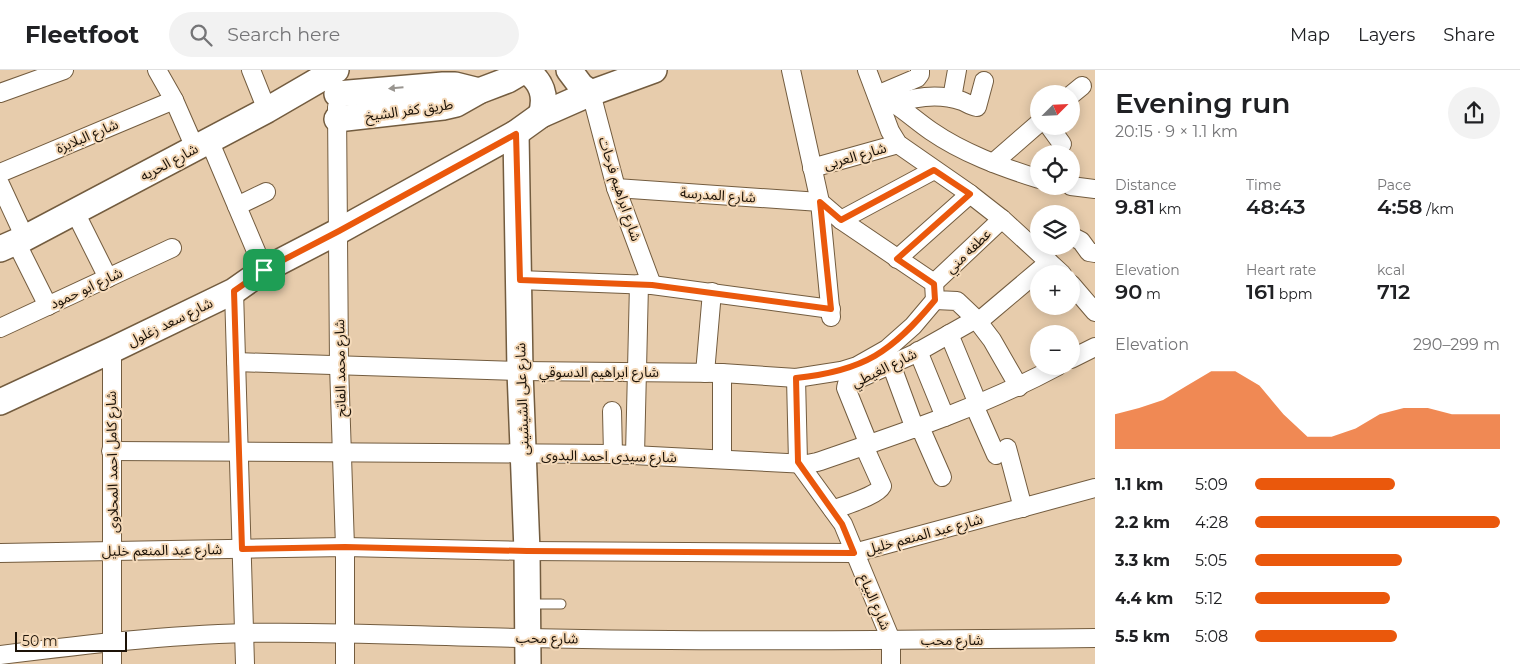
<!DOCTYPE html>
<html lang="en">
<head>
<meta charset="utf-8">
<style>
	body { margin:0; font-family:Montserrat,"Noto Sans Arabic",sans-serif; background:#f2f2f2; color:#202124; height:100vh; display:flex; flex-direction:column; font-size:19px; white-space:nowrap }
	* { box-sizing:border-box; margin:0 }
	p { font-size:16px; color:#757577 }
	.icon { flex:none; width:28px; height:28px; fill:none; stroke:currentColor; stroke-width:2; stroke-linecap:round; stroke-linejoin:round }
	.map { position:relative; flex:1; overflow:hidden }
	.sheet { display:flex; flex-direction:column; background:#fff; width:425px }
	.sheet>* { flex:none }
	.needle { width:32px; rotate:66deg }
	.buttons { position:absolute; left:1030px; top:15px; display:grid; gap:10px }
	.buttons a { display:grid; place-items:center; width:50px; height:50px; border-radius:50%; background:#fff; box-shadow:0 2px 12px #0003; font-size:25px }
	.scale { position:absolute; left:15px; bottom:12px; width:112px; box-sizing:border-box; padding-left:5px; border:2px solid #1d1308; border-top:0; font-size:14px; line-height:18px; white-space:nowrap; color:#1d1308; -webkit-text-stroke:4px #f4d9b9; paint-order:stroke }
	.pin { position:absolute; display:grid; place-items:center; width:42px; height:42px; color:#fff; margin:-21px; border-radius:10px; box-shadow:0 2px 8px #0006 }
	.round { display:grid; place-items:center; flex:none; width:52px; height:52px; border-radius:26px; background:#f2f2f2 }
	.overview { display:flex; align-items:center; justify-content:space-between; height:85px; padding:0 20px }
	h1 { font-size:28px; font-weight:600; line-height:38px }
	.stats { display:grid; grid-template-columns:repeat(3,1fr); gap:8px; height:85px; padding:5px 20px }
	.stats div { display:grid; align-content:center }
	.stats b { font-size:21px; font-weight:600 }
	.stats small { font-size:14px; font-weight:400 }
	.stats p { font-size:14px }
	.chart { height:140px; padding:10px 20px }
	.chart p { display:flex; justify-content:space-between }
	.chart svg { width:100%; height:90px; margin-top:5px; fill:#ea580c; opacity:.7 }
	ul { padding:0 20px; list-style:none; font-size:16px }
	li { display:grid; grid-template-columns:80px 60px 1fr; align-items:center; height:38px }
	li i { height:12px; border-radius:6px; background:#ea580c }
	header { display:flex; align-items:center; gap:30px; box-sizing:border-box; height:70px; padding:0 25px; background:#fff; border-bottom:1px solid #e0e0e0 }
	header strong { font-size:24px }
	nav { display:flex; gap:28px; margin-inline-start:auto; font-size:18px }
	.search { width:350px; height:45px; background:#f2f2f2; display:flex; align-items:center; gap:12px; box-sizing:border-box; padding:0 18px; border-radius:28px; color:#757577; font-size:19px }
	main { display:flex; flex:1; min-height:0 }
	.map>svg:first-child { display:block }
	.lines { fill:none; stroke-linecap:round; stroke-linejoin:round }
	.lane-casing { stroke:#735c3f; stroke-width:11 }
	.street-casing { stroke:#735c3f; stroke-width:20 }
	.secondary-casing { stroke:#735c3f; stroke-width:28 }
	.lane { stroke:#fff; stroke-width:9 }
	.street { stroke:#fff; stroke-width:18 }
	.secondary { stroke:#fff; stroke-width:25 }
	.oneway { fill:#999590 }
	.route-casing { stroke:#fff; stroke-width:10 }
	.route { stroke:#ea580c; stroke-width:6 }
	.labels { text-anchor:middle; dominant-baseline:central; stroke-width:4; stroke-linejoin:round; paint-order:stroke }
	.street-label { font-size:14px; fill:#1d1308; stroke:#f4d9b9 }
</style>
</head>
<body>
<header>
<strong>Fleetfoot</strong>
<div class="search"><svg class="icon" aria-label="search" viewBox="0 0 24 24"><circle cx="10" cy="10" r="6"/><path d="M15 15l6 6"/></svg>Search here</div>
<nav><a>Map</a><a>Layers</a><a>Share</a></nav>
</header>
<main>
<div class="map">
<svg width="1095" height="594" viewBox="0 0 1095 594">
	<rect width="100%" height="100%" fill="#e7ccac"/>
	<g class="lines">
		<g class="lane-casing">
			<polyline id="lane" points="529,534 561,534"/>
		</g>
		<g class="street-casing">
			<g id="street">
				<polyline points="157,0 174,30 195,78"/>
				<polyline points="251,0 267,40"/>
				<polyline points="791,0 820,132 841,150 934,213 935,230 957,231 976,249 992,270 1019,317"/>
				<polyline points="867,0 890,61 898,74 970,124 1002,149 1062,204"/>
				<polyline points="0,23 64,0"/>
				<polyline points="591,23 616,118 652,215"/>
				<path d="M877,25C898,33 912,48 931,61C963,83 1001,97 1039,109"/>
				<polyline points="877,25 917,8 920,4 920,0"/>
				<polyline points="1071,25 1082,16"/>
				<polyline points="952,28 957,0"/>
				<path d="M895,34C917,26 939,23 962,31C967,33 971,36 977,37L984,11"/>
				<polyline points="337,37 339,295 345,477 345,594"/>
				<polyline points="1049,56 1062,74"/>
				<polyline points="209,70 264,200"/>
				<polyline points="993,93 1039,53"/>
				<polyline points="812,98 898,74"/>
				<polyline points="0,103 174,30"/>
				<polyline points="0,114 25,168"/>
				<polyline points="1071,116 1095,119"/>
				<polyline points="616,118 820,132 831,247"/>
				<polyline points="237,136 266,122"/>
				<polyline points="75,142 108,208"/>
				<polyline points="841,150 934,100"/>
				<polyline points="1071,166 1081,171 1089,182 1095,183"/>
				<polyline points="16,172 48,236"/>
				<polyline points="897,189 970,124"/>
				<polyline points="519,210 652,215 831,239"/>
				<polyline points="934,213 1002,149"/>
				<polyline points="1071,214 1095,242"/>
				<polyline points="234,221 245,594"/>
				<polyline points="978,252 1049,192"/>
				<polyline points="0,258 172,178"/>
				<polyline points="949,264 978,334"/>
				<polyline points="112,280 112,594"/>
				<polyline points="918,281 945,347"/>
				<polyline points="1071,289 1095,277"/>
				<polyline points="236,292 520,301 722,303 796,308 841,301 857,296 887,279 913,256 935,230"/>
				<polyline points="891,294 915,359"/>
				<polyline points="705,303 712,222"/>
				<polyline points="722,303 722,389"/>
				<polyline points="796,308 798,392 843,454 891,570 891,594"/>
				<polyline points="974,335 996,385"/>
				<polyline points="612,341 613,384"/>
				<polyline points="920,357 942,407"/>
				<polyline points="869,375 846,318 847,314 914,284 976,249"/>
				<polyline points="1007,378 1023,438"/>
				<path d="M111,381L613,384L807,394L817,392C899,364 982,337 1058,296"/>
				<polyline points="635,385 639,214"/>
				<path d="M833,440C845,435 877,426 882,416L864,376"/>
				<polyline points="0,483 345,477 527,481 854,483 1095,418"/>
				<path d="M0,585C82,575 164,565 247,563C341,561 434,567 528,568C717,572 906,570 1095,568"/>
			</g>
		</g>
		<g class="secondary-casing">
			<g id="secondary">
				<path d="M525,0C542,11 547,26 541,45"/>
				<polyline points="569,0 581,16 591,23"/>
				<polyline points="337,24 443,15 455,15 479,21"/>
				<polyline points="337,49 443,37 456,34 479,21 508,10 525,0"/>
				<polyline points="516,63 520,301 527,481 528,594"/>
				<polyline points="0,179 25,168 267,40 336,0"/>
				<polyline points="0,332 112,280 234,221 264,200 339,161 516,63 541,45 591,23 654,0"/>
			</g>
		</g>
		<use href="#lane" class="lane"/>
		<use href="#street" class="street"/>
		<use href="#secondary" class="secondary"/>
	</g>
	<defs><path id="oneway-solid" d="M-6-.8H1V-3.2L6.5 0L1 3.2V.8H-6Z" transform="scale(1.25)"/></defs>
	<use class="oneway" href="#oneway-solid" transform="translate(396 18) rotate(175)"/>
	<g class="lines">
		<g class="route-casing">
			<path id="route" d="M516,64L520,210L652,215L831,239L820,132L841,150L934,100L970,124L897,189L934,214L935,230C892,282 864,301 796,308L798,392L842,454L854,483L527,481L345,477L242,479L234,221L264,200L339,161Z"/>
		</g>
		<use href="#route" class="route"/>
	</g>
	<g class="labels">
		<g class="street-label">
			<text transform="translate(409 40) rotate(-8)">طريق كفر الشيخ</text>
			<text transform="translate(87 66) rotate(-23)">شارع البلايزة</text>
			<text transform="translate(855 86) rotate(-16)">شارع العربى</text>
			<text transform="translate(169 92) rotate(-28)">شارع الحريه</text>
			<text transform="translate(620 119) rotate(72)">شارع ابراهيم فرحات</text>
			<text transform="translate(718 125) rotate(4)">شارع المدرسة</text>
			<text transform="translate(968 181) rotate(-44)">عطفه مني</text>
			<text transform="translate(86 218) rotate(-25)">شارع ابو حمود</text>
			<text transform="translate(170 252) rotate(-26)">شارع سعد زغلول</text>
			<text transform="translate(340 298) rotate(-91)">شارع محمد الفاتح</text>
			<text transform="translate(884 298) rotate(-26)">شارع الغيطي</text>
			<text x="599" y="302">شارع ابراهيم الدسوقي</text>
			<text transform="translate(522 329) rotate(-92)">شارع على الشيشينى</text>
			<text transform="translate(609 386) rotate(1)">شارع سيدى احمد البدوى</text>
			<text transform="translate(112 392) rotate(-91)">شارع كامل احمد المحلاوى</text>
			<text transform="translate(924 464) rotate(-15)">شارع عبد المنعم خليل</text>
			<text transform="translate(162 480) rotate(-1)">شارع عبد المنعم خليل</text>
			<text transform="translate(875 532) rotate(67)">شارع البياع</text>
			<text transform="translate(547 568) rotate(1)">شارع محب</text>
			<text x="952" y="570">شارع محب</text>
		</g>
	</g>
</svg>
<div class="buttons">
<a><svg class="needle" viewBox="-14 -14 28 28"><path d="M0-13l5 13h-10z" fill="#e53935"/><path d="M0 13l5-13h-10z" fill="#757577"/></svg></a>
<a><svg class="icon" aria-label="locate" viewBox="0 0 24 24"><circle cx="12" cy="12" r="6"/><path d="M12 2v4M12 18v4M2 12h4M18 12h4"/></svg></a>
<a><svg class="icon" aria-label="layers" viewBox="0 0 24 24"><path d="M12 4l9 5-9 5-9-5zM3 14l9 5 9-5"/></svg></a>
<a>+</a>
<a>−</a>
</div>
<div class="scale">50 m</div>
<div class="pin" style="left:264px;top:200px;background:#1e9e55"><svg class="icon" aria-label="arrive" viewBox="0 0 24 24"><path d="M6 21V4h12l-3 4 3 4H6"/></svg></div>
</div>
<section class="sheet">
<div class="overview"><div><h1>Evening run</h1><p>20:15 · 9 × 1.1 km</p></div><a class="round"><svg class="icon" aria-label="share" viewBox="0 0 24 24"><path d="M12 15V3M7 8l5-5 5 5M5 13v7h14v-7"/></svg></a></div>
<div class="stats">
<div><p>Distance</p><b>9.81<small> km</small></b></div>
<div><p>Time</p><b>48:43</b></div>
<div><p>Pace</p><b>4:58<small> /km</small></b></div>
</div>
<div class="stats">
<div><p>Elevation</p><b>90<small> m</small></b></div>
<div><p>Heart rate</p><b>161<small> bpm</small></b></div>
<div><p>kcal</p><b>712</b></div>
</div>
<div class="chart"><p><span>Elevation</span>290–299 m</p>
<svg viewBox="0 0 160 44" preserveAspectRatio="none"><path d="M0 44V27L10 24L20 20L30 13L40 6L50 6L60 13L70 27L80 38L90 38L100 34L110 27L120 24L130 24L140 27L150 27L160 27V44z"/></svg>
</div>
<ul>
<li><b>1.1 km</b>5:09<i style="width:57%"></i></li>
<li><b>2.2 km</b>4:28<i style="width:100%"></i></li>
<li><b>3.3 km</b>5:05<i style="width:60%"></i></li>
<li><b>4.4 km</b>5:12<i style="width:55%"></i></li>
<li><b>5.5 km</b>5:08<i style="width:58%"></i></li>
</ul>
</section>
</main>
</body>
</html>
